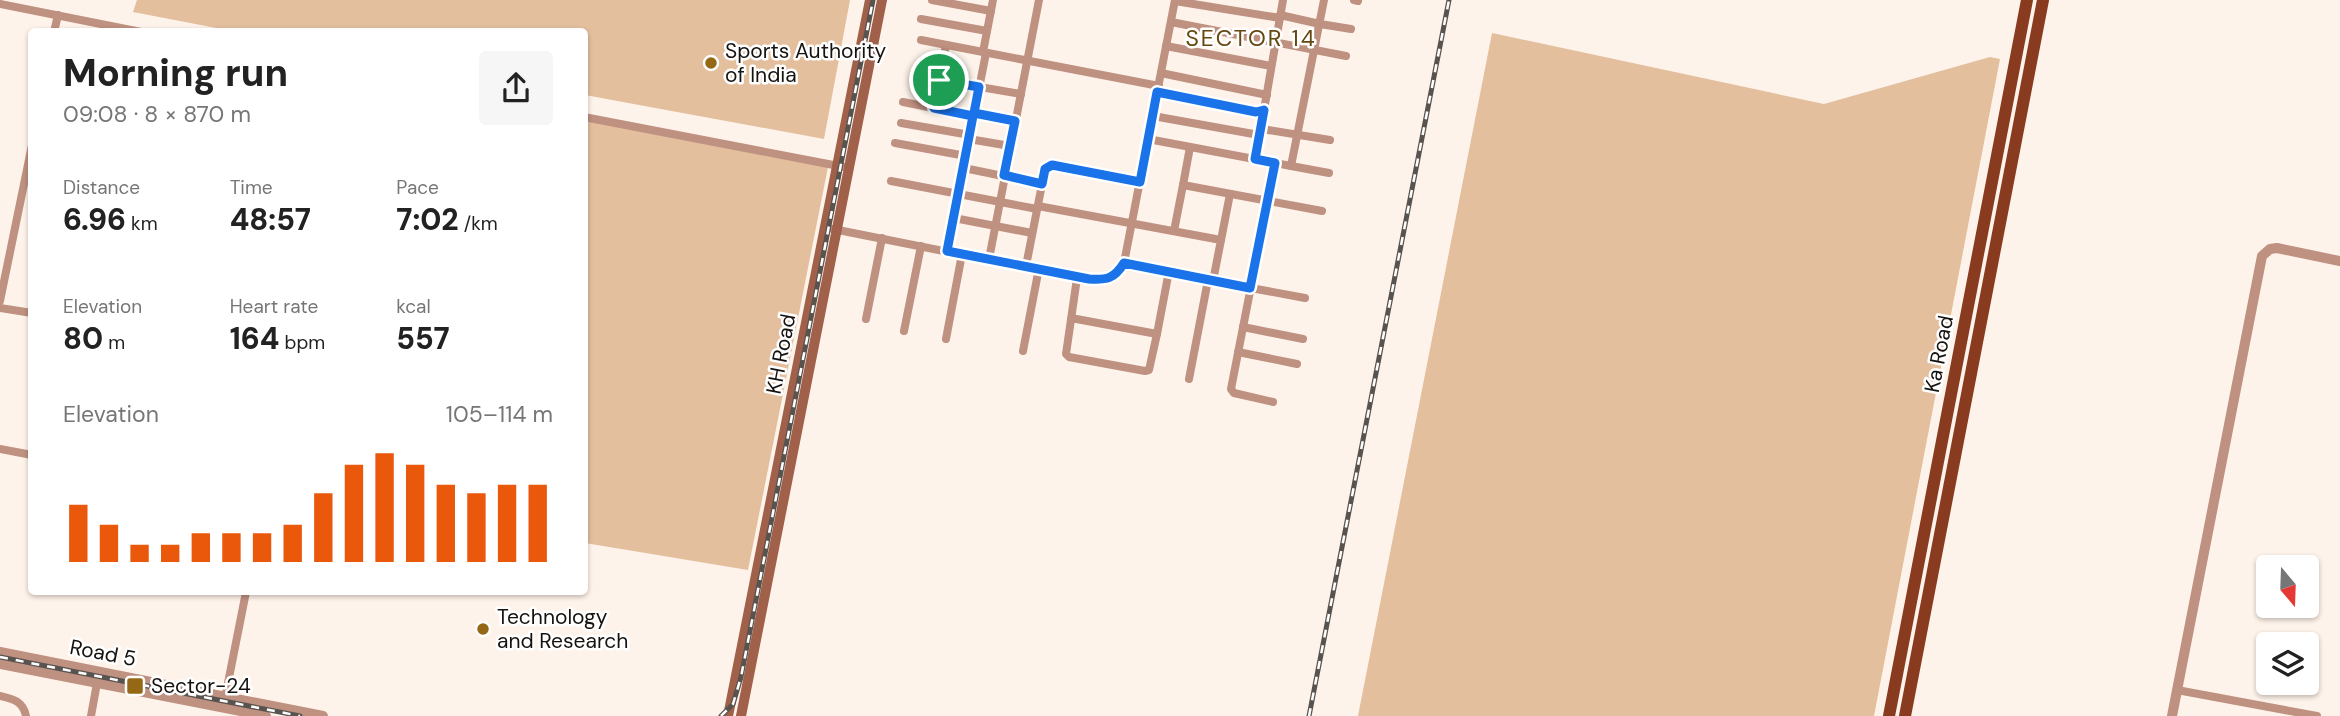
<!DOCTYPE html>
<html lang="en">
<head>
<meta charset="utf-8">
<style>
	body { margin:0; font-family:"DM Sans",sans-serif; background:#f6f6f6; color:#222; height:100vh; display:flex; flex-direction:column; font-size:26px; white-space:nowrap }
	* { box-sizing:border-box; margin:0 }
	p { font-size:23px; color:#767676 }
	.icon { flex:none; width:38px; height:38px; fill:none; stroke:currentColor; stroke-width:2; stroke-linecap:round; stroke-linejoin:round }
	.map { position:relative; flex:1; overflow:hidden }
	.drawer { position:absolute; left:28px; top:28px; width:560px; height:567px; display:flex; flex-direction:column; background:#fff; border-radius:7px; box-shadow:0 2px 5px #0004 }
	.drawer>* { flex:none }
	.needle { width:46px; rotate:161deg }
	.fabs { position:absolute; left:2256px; top:555px; display:grid; gap:14px }
	.fabs a { display:grid; place-items:center; width:63px; height:63px; border-radius:7px; background:#fff; box-shadow:0 2px 5px #0004; font-size:35px }
	.pin { position:absolute; display:grid; place-items:center; width:60px; height:60px; color:#fff; margin:-30px; border:4px solid #fff; border-radius:50%; box-shadow:0 2px 7px #0007 }
	.round { display:grid; place-items:center; flex:none; width:74px; height:74px; border-radius:7px; background:#f6f6f6 }
	.summary { display:flex; align-items:center; justify-content:space-between; height:119px; padding:0 35px }
	h1 { font-size:38px; font-weight:800; line-height:52px }
	.metrics { display:grid; grid-template-columns:repeat(3,1fr); gap:10px; height:119px; padding:7px 35px }
	.metrics div { display:grid; align-content:center }
	.metrics b { font-size:30px; font-weight:800 }
	.metrics small { font-size:19px; font-weight:400 }
	.metrics p { font-size:19px }
	.chart { height:196px; padding:14px 35px }
	.chart p { display:flex; justify-content:space-between }
	.chart svg { width:100%; height:126px; margin-top:7px; stroke:#ea580c; stroke-width:6 }
	.map>svg:first-child { display:block }
	.green { fill:#e3bf9e }
	.lines { fill:none; stroke-linecap:round; stroke-linejoin:round }
	.minor { stroke:#bf9181; stroke-width:8 }
	.tertiary { stroke:#bf9181; stroke-width:10 }
	.secondary { stroke:#a06049; stroke-width:10 }
	.primary { stroke:#883b1f; stroke-width:12 }
	.rail-casing { stroke:#58534e; stroke-width:5 }
	.rail { stroke:#fff; stroke-width:2.5; stroke-dasharray:8; stroke-linecap:butt }
	.route-casing { stroke:#fff; stroke-width:14 }
	.route { stroke:#1a73e8; stroke-width:9 }
	.poi-dot { fill:#946814; stroke:#fff; stroke-width:2.5 }
	.labels { text-anchor:middle; dominant-baseline:central; stroke-width:5; stroke-linejoin:round; paint-order:stroke }
	.poi-label { font-size:21px; fill:#15120f; stroke:#fff; text-anchor:start }
	.street-label { font-size:21px; fill:#15120f; stroke:#fff }
	.neighbourhood-label { font-size:23px; letter-spacing:2px; fill:#65470f; stroke:#fff }
</style>
</head>
<body>
<div class="map">
<svg width="2340" height="716" viewBox="0 0 2340 716">
	<rect width="100%" height="100%" fill="#fef3ea"/>
	<g class="green">
		<polygon points="137,0 850,0 824,139 585,95 584,32 237,32 133,12"/>
		<polygon points="1492,33 1824,104 1990,57 2000,59 1874,716 1358,716"/>
		<polygon points="584,114 829,162 748,570 585,543"/>
	</g>
	<g class="lines">
		<g class="minor">
			<polyline points="932,0 991,11"/>
			<polyline points="1354,0 1358,1"/>
			<polyline points="1175,1 1280,18"/>
			<polyline points="0,4 141,32"/>
			<polyline points="1280,15 1320,24 1351,29"/>
			<polyline points="921,19 987,31"/>
			<polyline points="1171,22 1346,56"/>
			<polyline points="54,32 58,15"/>
			<polyline points="921,40 983,52 993,0"/>
			<polyline points="1166,46 1271,66"/>
			<polyline points="983,52 1159,86"/>
			<polyline points="1161,73 1267,95"/>
			<polyline points="939,80 1021,94"/>
			<polyline points="1157,92 1256,112 1264,110 1283,0"/>
			<polyline points="903,102 973,116"/>
			<polyline points="934,108 946,45"/>
			<polyline points="974,113 1015,121"/>
			<polyline points="1153,116 1259,135"/>
			<polyline points="584,117 849,168"/>
			<polyline points="901,123 970,135"/>
			<polyline points="1262,129 1330,140"/>
			<polyline points="969,139 1010,146"/>
			<polyline points="1148,139 1291,166 1324,0"/>
			<polyline points="895,143 966,156"/>
			<polyline points="1190,147 1183,185 1322,211"/>
			<polyline points="1255,159 1264,110"/>
			<polyline points="1291,166 1329,173"/>
			<polyline points="964,168 1042,184"/>
			<polyline points="891,181 1037,209"/>
			<polyline points="1038,206 1221,240 1213,281 1169,271"/>
			<polyline points="954,218 1032,233"/>
			<polyline points="833,229 1089,280 1106,280 1113,278 1124,263 1175,0"/>
			<polyline points="1174,231 1183,185"/>
			<polyline points="1221,240 1230,194"/>
			<polyline points="947,251 986,53"/>
			<polyline points="989,259 1039,0"/>
			<polyline points="1124,263 1169,271 1157,334"/>
			<polyline points="1026,266 1045,169 1052,165 1140,182"/>
			<polyline points="1213,281 1305,298"/>
			<polyline points="0,301 32,145"/>
			<polyline points="0,308 32,313"/>
			<polyline points="1071,318 1157,334 1149,370 1145,371 1069,357 1066,354 1077,278"/>
			<polyline points="866,319 882,238"/>
			<polyline points="1243,327 1303,339"/>
			<polyline points="904,331 921,246"/>
			<polyline points="946,339 962,254"/>
			<polyline points="1023,351 1039,268"/>
			<polyline points="1238,352 1297,364"/>
			<polyline points="1189,379 1208,280"/>
			<polyline points="1273,402 1234,393 1231,389 1275,163"/>
			<polyline points="0,449 32,455"/>
			<polyline points="2177,690 2317,716"/>
			<path d="M0,696C13,699 23,701 26,716"/>
			<polyline points="223,708 246,592"/>
			<polyline points="91,716 99,672"/>
		</g>
		<g class="tertiary">
			<polyline points="0,652 323,716"/>
			<polyline points="0,664 266,716"/>
			<polyline points="2172,716 2262,256 2270,249 2277,248 2340,261"/>
		</g>
		<g class="secondary">
			<polyline points="728,716 870,0"/>
			<polyline points="741,716 882,0"/>
		</g>
		<g class="primary">
			<polyline points="1889,716 2027,0"/>
			<polyline points="1905,716 2043,0"/>
		</g>
		<g class="rail-casing">
			<g id="rail">
				<polyline points="0,657 300,716"/>
				<polyline points="721,716 733,704 741,677 873,0"/>
				<polyline points="1309,716 1449,0"/>
			</g>
		</g>
		<use href="#rail" class="rail"/>
	</g>
	<g class="lines">
		<g class="route-casing">
			<path id="route" d="M939,80L979,87L974,113L1015,121L1004,175L1042,184L1045,169L1052,165L1140,182L1157,92L1256,112L1264,110L1255,159L1275,163L1250,288L1124,263C1114,279 1107,280 1089,279L947,251L973,116L934,108Z"/>
		</g>
		<use href="#route" class="route"/>
	</g>
	<g class="poi-dot">
		<circle cx="711" cy="63" r="7"/>
		<circle cx="483" cy="629" r="7"/>
		<rect x="126" y="677" width="18" height="18" rx="3.5"/>
	</g>
	<g class="labels">
		<g class="poi-label">
			<text x="725" y="51">Sports Authority<tspan x="725" dy="24">of India</tspan></text>
			<text x="497" y="617">Technology<tspan x="497" dy="24">and Research</tspan></text>
			<text x="151" y="686">Sector-24</text>
		</g>
		<g class="street-label">
			<text transform="translate(781 354) rotate(-79)">KH Road</text>
			<text transform="translate(1939 354) rotate(-79)">Ka Road</text>
			<text transform="translate(103 653) rotate(11)">Road 5</text>
		</g>
		<g class="neighbourhood-label">
			<text x="1251" y="38">SECTOR 14</text>
		</g>
	</g>
</svg>
<div class="fabs">
<a><svg class="needle" viewBox="-14 -14 28 28"><path d="M0-13l5 13h-10z" fill="#e53935"/><path d="M0 13l5-13h-10z" fill="#767676"/></svg></a>
<a><svg class="icon" aria-label="layers" viewBox="0 0 24 24"><path d="M12 4l9 5-9 5-9-5zM3 14l9 5 9-5"/></svg></a>
</div>
<div class="pin" style="left:939px;top:80px;background:#1e9e55"><svg class="icon" aria-label="arrive" viewBox="0 0 24 24"><path d="M6 21V4h12l-3 4 3 4H6"/></svg></div>
<section class="drawer">
<div class="summary"><div><h1>Morning run</h1><p>09:08 · 8 × 870 m</p></div><a class="round"><svg class="icon" aria-label="share" viewBox="0 0 24 24"><path d="M12 15V3M7 8l5-5 5 5M5 13v7h14v-7"/></svg></a></div>
<div class="metrics">
<div><p>Distance</p><b>6.96<small> km</small></b></div>
<div><p>Time</p><b>48:57</b></div>
<div><p>Pace</p><b>7:02<small> /km</small></b></div>
</div>
<div class="metrics">
<div><p>Elevation</p><b>80<small> m</small></b></div>
<div><p>Heart rate</p><b>164<small> bpm</small></b></div>
<div><p>kcal</p><b>557</b></div>
</div>
<div class="chart"><p><span>Elevation</span>105–114 m</p>
<svg viewBox="0 0 160 44" preserveAspectRatio="none"><path d="M5 44V24M15 44V31M25 44V38M35 44V38M45 44V34M55 44V34M65 44V34M75 44V31M85 44V20M95 44V10M105 44V6M115 44V10M125 44V17M135 44V20M145 44V17M155 44V17"/></svg>
</div>
</section>
</div>
</body>
</html>
